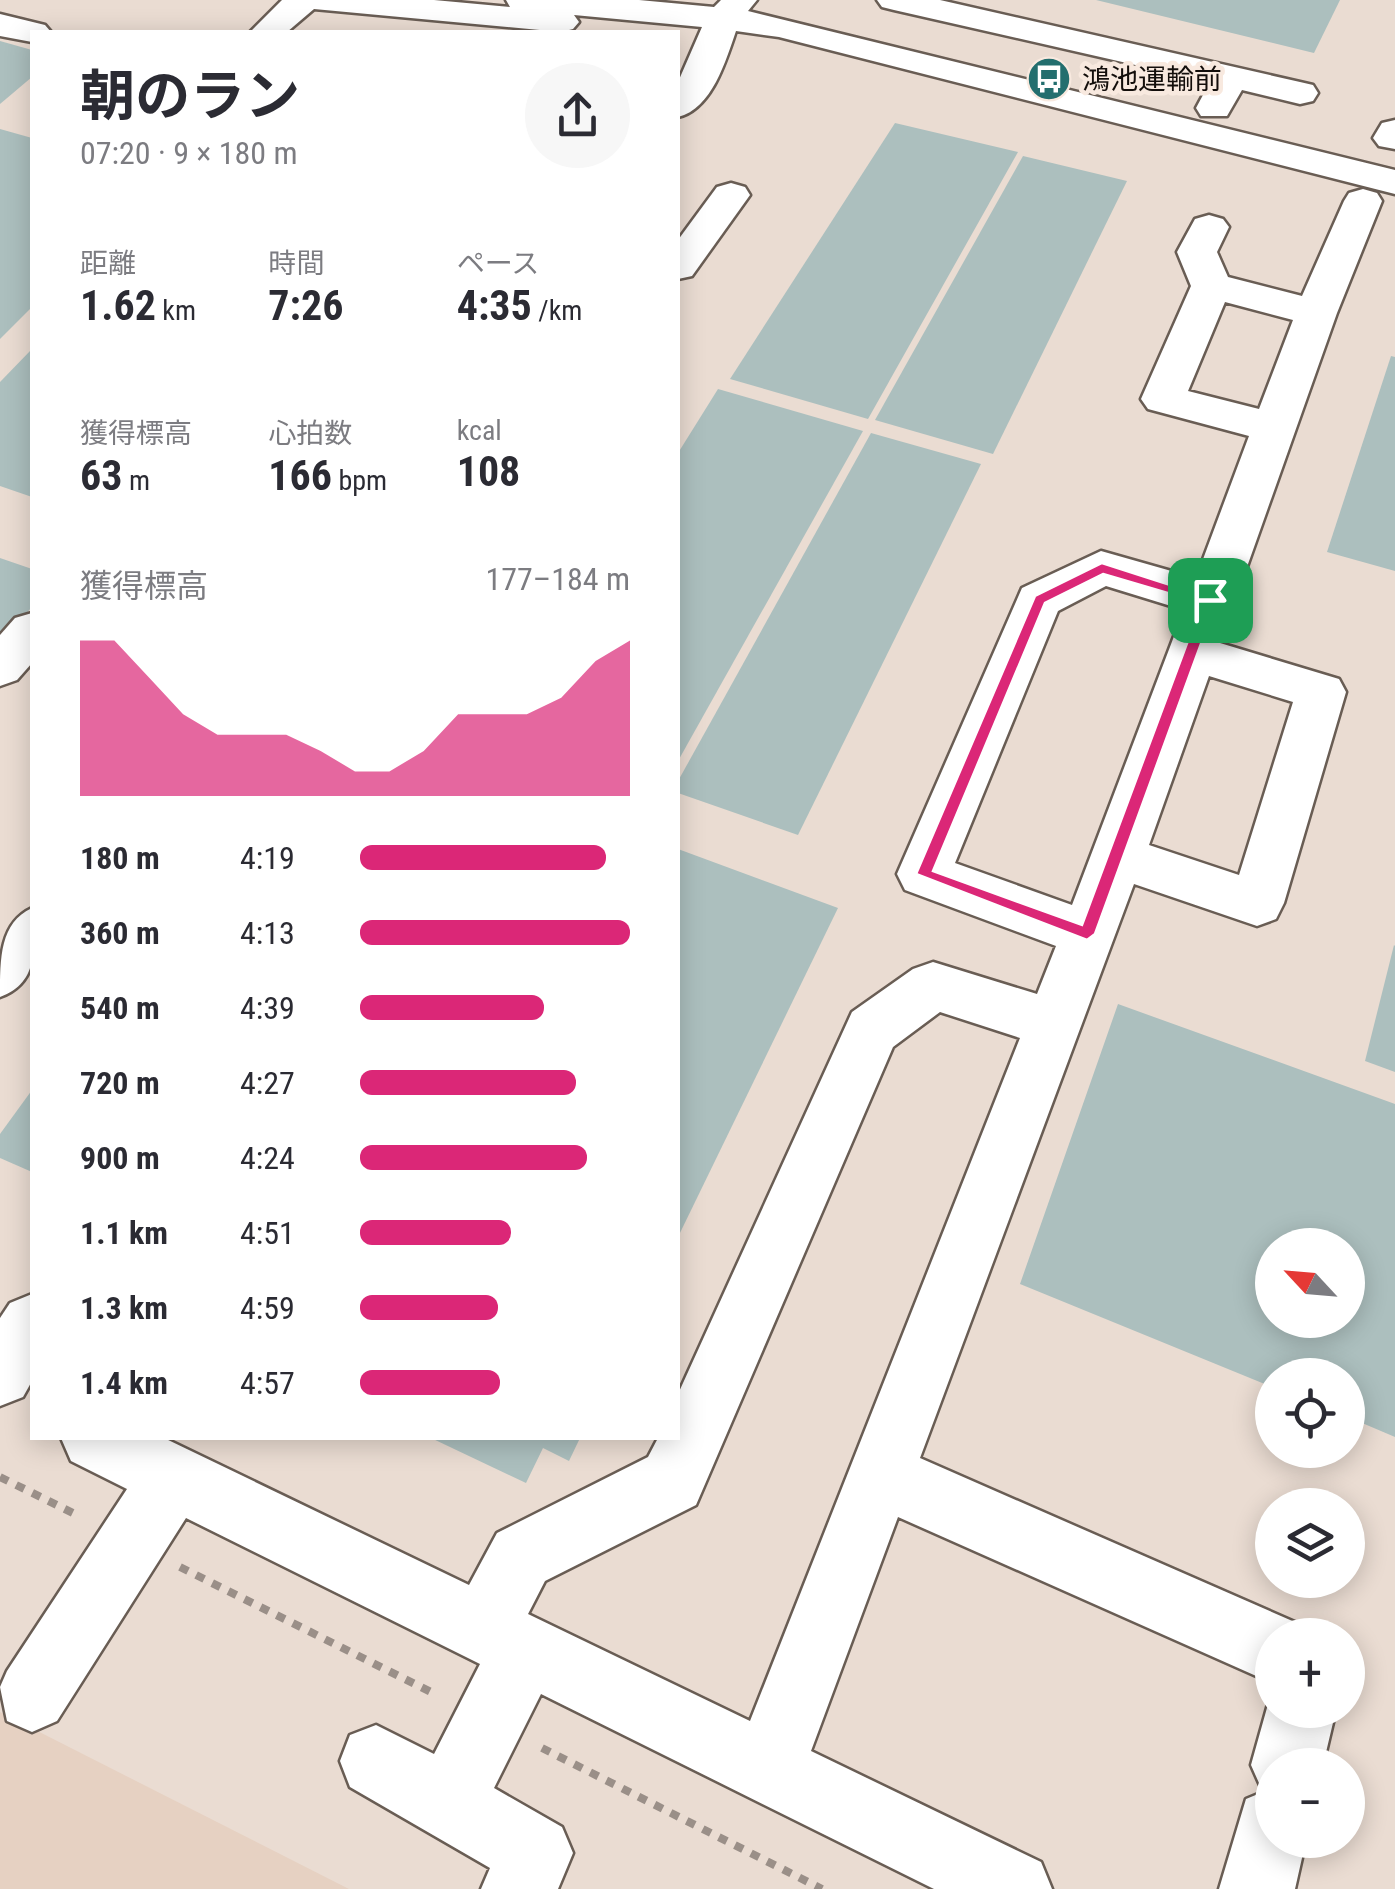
<!DOCTYPE html>
<html lang="ja">
<head>
<meta charset="utf-8">
<style>
	body { margin:0; font-family:"Roboto Condensed","Noto Sans JP",sans-serif; background:#f7f7f7; color:#2b2b33; height:100vh; display:flex; flex-direction:column; font-size:38px; white-space:nowrap }
	* { box-sizing:border-box; margin:0 }
	p { font-size:32px; color:#7c7c81 }
	.icon { flex:none; width:55px; height:55px; fill:none; stroke:currentColor; stroke-width:2; stroke-linecap:round; stroke-linejoin:round }
	.map { position:relative; flex:1; overflow:hidden }
	.drawer { position:absolute; left:30px; top:30px; width:650px; height:1410px; display:flex; flex-direction:column; background:#fff; border-radius:0px; box-shadow:0 5px 25px #0003 }
	.drawer>* { flex:none }
	.needle { width:65px; rotate:296deg }
	.fabs { position:absolute; left:1255px; top:1228px; display:grid; gap:20px }
	.fabs a { display:grid; place-items:center; width:110px; height:110px; border-radius:50%; background:#fff; box-shadow:0 5px 25px #0003; font-size:50px }
	.pin { position:absolute; display:grid; place-items:center; width:85px; height:85px; color:#fff; margin:-42px; border-radius:20px; box-shadow:0 5px 15px #0006 }
	.round { display:grid; place-items:center; flex:none; width:105px; height:105px; border-radius:52px; background:#f7f7f7 }
	.overview { display:flex; align-items:center; justify-content:space-between; height:170px; padding:0 50px }
	h1 { font-size:55px; font-weight:700; line-height:75px }
	.stats { display:grid; grid-template-columns:repeat(3,1fr); gap:15px; height:170px; padding:10px 50px }
	.stats div { display:grid; align-content:center }
	.stats b { font-size:42px; font-weight:700 }
	.stats small { font-size:28px; font-weight:400 }
	.stats p { font-size:28px }
	.chart { height:280px; padding:20px 50px }
	.chart p { display:flex; justify-content:space-between }
	.chart svg { width:100%; height:180px; margin-top:10px; fill:#db2777; opacity:.7 }
	ul { padding:0 50px; list-style:none; font-size:32px }
	li { display:grid; grid-template-columns:160px 120px 1fr; align-items:center; height:75px }
	li i { height:25px; border-radius:12px; background:#db2777 }
	.map>svg:first-child { display:block }
	.built { fill:#e6d1c2 }
	.building { fill:#acbfbe; fill-rule:evenodd }
	.lines { fill:none; stroke-linecap:round; stroke-linejoin:round }
	.minor-casing { stroke:#695d54; stroke-width:5 }
	.path { stroke:#9a8f88; stroke-width:8; stroke-dasharray:9 9; stroke-linecap:butt }
	.minor { fill:#fff; fill-rule:evenodd }
	.route { fill:#db2777; stroke:#fff; stroke-width:2.5; fill-rule:evenodd }
	.labels { text-anchor:middle; dominant-baseline:central; stroke-width:9; stroke-linejoin:round; paint-order:stroke }
	.far-poi-label { font-size:28px; fill:#130e0b; stroke:#f8e9df; text-anchor:start }
</style>
</head>
<body>
<div class="map">
<svg width="1395" height="1889" viewBox="0 0 1395 1889">
	<rect width="100%" height="100%" fill="#eadcd2"/>
	<polygon class="built" points="0,1712 349,1889 0,1889"/>
	<g class="building">
		<polygon points="1096,0 1340,0 1314,53"/>
		<polygon points="0,41 32,50 32,77 0,104"/>
		<polygon points="895,123 1018,152 868,419 730,379"/>
		<polygon points="0,129 32,138 32,307 0,339"/>
		<polygon points="1023,156 1127,181 993,454 875,420"/>
		<polygon points="32,349 32,497 0,486 0,382"/>
		<polygon points="1391,356 1395,357 1395,571 1327,552"/>
		<polygon points="718,389 863,431 678,761 678,453"/>
		<polygon points="871,433 981,464 798,835 678,793 678,781"/>
		<polygon points="0,558 32,569 32,607 0,643"/>
		<polygon points="678,849 838,908 678,1237"/>
		<polygon points="1394,945 1395,946 1395,1072 1365,1061"/>
		<path d="M1118,1004L1395,1104V1437L1348,1417V1375H1272V1387L1020,1284ZM1272,1245H1348V1320H1272Z"/>
		<polygon points="32,1090 32,1172 0,1158 0,1134"/>
		<polygon points="431,1438 580,1438 569,1461 543,1448 526,1483"/>
	</g>
	<g class="lines">
		<g class="minor-casing">
			<g id="minor">
				<path d="M282,0H434L510,7L506,0H639L714,7L721,0H757L748,11L1395,170V194L779,37L736,31C726,60 712,109 678,117V82L702,27L574,15L579,22L573,29L561,32L314,9L287,32H250Z"/>
				<polygon points="877,0 940,0 1300,82 1313,85 1318,93 1313,101 1300,104 1242,90 1227,116 1201,116 1196,108 1210,82 894,10 882,7"/>
				<polygon points="0,14 45,25 51,32 32,32 32,42 0,36"/>
				<polygon points="1395,120 1395,149 1379,146 1373,138 1382,123"/>
				<polygon points="731,183 745,187 750,195 692,276 678,279 678,240 717,187"/>
				<path d="M1363,189L1377,193L1382,201L1337,313L1220,643L1339,679L1346,692L1284,903L1276,919L1257,926L1134,884L920,1458L1297,1623L1302,1635H1272V1683L898,1517L811,1751L1041,1862L1052,1889H934L541,1694L494,1788L562,1827L573,1853L558,1889H481L490,1868L350,1787L340,1761L350,1735L376,1725L434,1754L480,1664L186,1518L57,1721L32,1732L7,1721L0,1687L7,1671L127,1489L71,1461L61,1438H164L469,1585L497,1533L648,1457L658,1438H678V1394L852,1012L913,969L933,962L1037,994L1056,946L905,890L897,874L1022,588L1101,551L1196,578L1249,436L1148,409L1141,399L1191,286L1177,252L1195,219L1209,215L1223,219L1229,227L1217,252L1228,277L1302,296L1344,201L1349,193ZM1225,302L1293,320L1259,409L1188,391ZM1106,586L1184,610L1072,905L955,863L1058,611ZM1209,676L1293,702L1239,875L1149,845ZM940,1012L1020,1038L750,1721L528,1614L545,1581L696,1505L893,1047Z"/>
				<polygon points="32,613 32,663 17,680 0,686 0,635 15,618"/>
				<path d="M32,908C34,945 41,982 0,997C0,957 0,923 32,908Z"/>
				<polygon points="32,1294 32,1381 23,1397 0,1406 0,1318 10,1303"/>
				<polygon points="1272,1690 1272,1710 1336,1710 1323,1765 1272,1765 1272,1840 1306,1840 1295,1889 1219,1889 1246,1799 1263,1792 1251,1765"/>
			</g>
		</g>
		<g class="path">
			<polyline points="0,1477 79,1516"/>
			<polyline points="180,1567 437,1695"/>
			<polyline points="542,1748 822,1889"/>
		</g>
		<use href="#minor" class="minor"/>
	</g>
	<path class="route" d="M1102,563L1217,600L1095,934L1087,940L916,874L1035,596ZM1103,574L1202,603L1082,925L933,871L1045,603Z"/>
	<defs>
		<g id="bus-disc" transform="scale(2.25)"><circle r="9.5" fill="#236e6e" stroke="#f8e9df"/><path d="M-5-6H5V4H4V6H2V4H-2V6H-4V4H-5ZM-3.5-4V0h7V-4ZM-3.5 1.2v1.5H-2V1.2ZM2 1.2v1.5H3.5V1.2Z" fill="#fff"/></g>
	</defs>
	<g fill-rule="evenodd">
		<use href="#bus-disc" x="1049" y="79"/>
	</g>
	<g class="labels">
		<g class="far-poi-label">
			<text x="1082" y="79">鴻池運輸前</text>
		</g>
	</g>
</svg>
<div class="fabs">
<a><svg class="needle" viewBox="-14 -14 28 28"><path d="M0-13l5 13h-10z" fill="#e53935"/><path d="M0 13l5-13h-10z" fill="#7c7c81"/></svg></a>
<a><svg class="icon" aria-label="locate" viewBox="0 0 24 24"><circle cx="12" cy="12" r="6"/><path d="M12 2v4M12 18v4M2 12h4M18 12h4"/></svg></a>
<a><svg class="icon" aria-label="layers" viewBox="0 0 24 24"><path d="M12 4l9 5-9 5-9-5zM3 14l9 5 9-5"/></svg></a>
<a>+</a>
<a>−</a>
</div>
<div class="pin" style="left:1210px;top:600px;background:#1e9e55"><svg class="icon" aria-label="arrive" viewBox="0 0 24 24"><path d="M6 21V4h12l-3 4 3 4H6"/></svg></div>
<section class="drawer">
<div class="overview"><div><h1>朝のラン</h1><p>07:20 · 9 × 180 m</p></div><a class="round"><svg class="icon" aria-label="share" viewBox="0 0 24 24"><path d="M12 15V3M7 8l5-5 5 5M5 13v7h14v-7"/></svg></a></div>
<div class="stats">
<div><p>距離</p><b>1.62<small> km</small></b></div>
<div><p>時間</p><b>7:26</b></div>
<div><p>ペース</p><b>4:35<small> /km</small></b></div>
</div>
<div class="stats">
<div><p>獲得標高</p><b>63<small> m</small></b></div>
<div><p>心拍数</p><b>166<small> bpm</small></b></div>
<div><p>kcal</p><b>108</b></div>
</div>
<div class="chart"><p><span>獲得標高</span>177–184 m</p>
<svg viewBox="0 0 160 44" preserveAspectRatio="none"><path d="M0 44V6L10 6L20 15L30 24L40 29L50 29L60 29L70 33L80 38L90 38L100 33L110 24L120 24L130 24L140 20L150 11L160 6V44z"/></svg>
</div>
<ul>
<li><b>180 m</b>4:19<i style="width:91%"></i></li>
<li><b>360 m</b>4:13<i style="width:100%"></i></li>
<li><b>540 m</b>4:39<i style="width:68%"></i></li>
<li><b>720 m</b>4:27<i style="width:80%"></i></li>
<li><b>900 m</b>4:24<i style="width:84%"></i></li>
<li><b>1.1 km</b>4:51<i style="width:56%"></i></li>
<li><b>1.3 km</b>4:59<i style="width:51%"></i></li>
<li><b>1.4 km</b>4:57<i style="width:52%"></i></li>
</ul>
</section>
</div>
</body>
</html>
